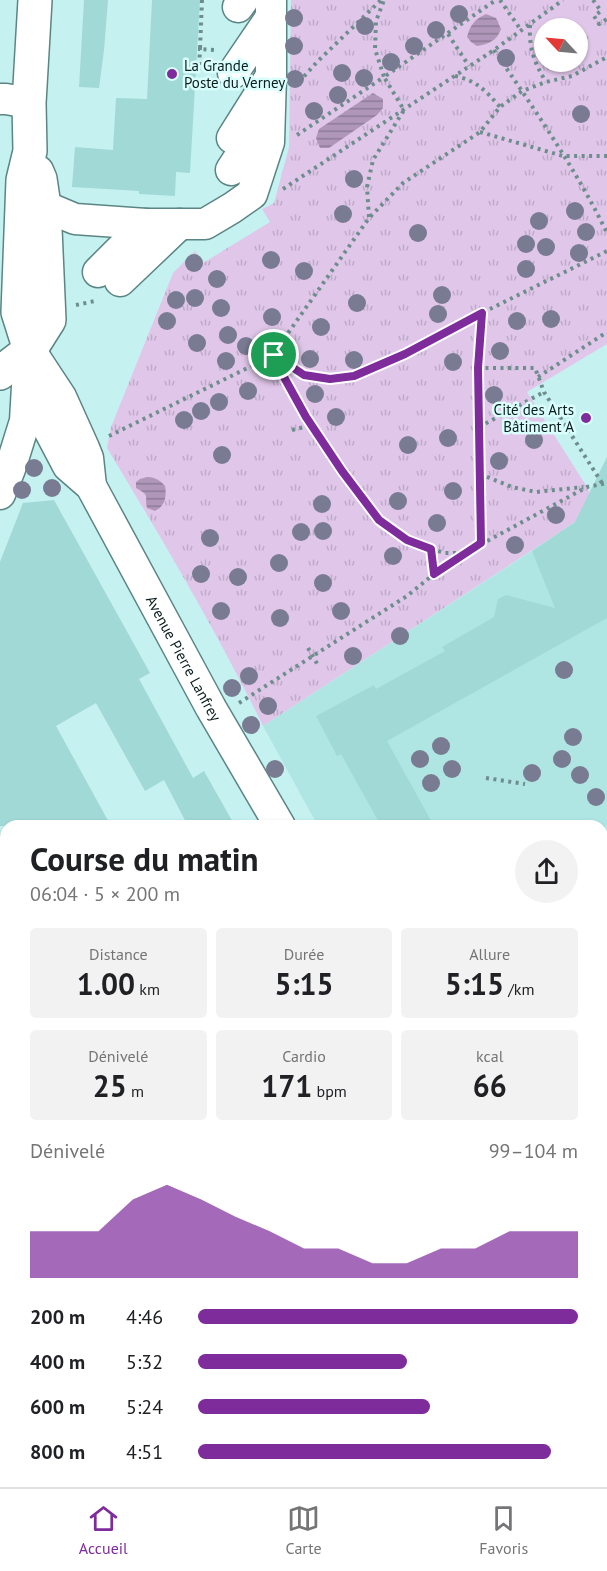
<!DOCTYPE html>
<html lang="fr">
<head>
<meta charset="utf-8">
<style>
	body { margin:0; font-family:"PT Sans",sans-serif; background:#f2f2f2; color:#202124; height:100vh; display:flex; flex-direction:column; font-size:22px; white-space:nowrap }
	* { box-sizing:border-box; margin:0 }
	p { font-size:20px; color:#757577 }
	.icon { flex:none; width:33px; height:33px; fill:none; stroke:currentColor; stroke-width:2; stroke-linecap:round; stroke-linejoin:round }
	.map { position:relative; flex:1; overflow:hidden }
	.panel { position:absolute; left:0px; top:820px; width:608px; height:668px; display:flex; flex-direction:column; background:#fff; border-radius:18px 18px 0 0; box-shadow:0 2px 4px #0004 }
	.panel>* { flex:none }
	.needle { width:39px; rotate:296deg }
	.fabs { position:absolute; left:534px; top:18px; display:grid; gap:12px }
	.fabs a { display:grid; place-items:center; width:54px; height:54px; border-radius:50%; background:#fff; box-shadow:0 2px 4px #0004; font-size:30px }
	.pin { position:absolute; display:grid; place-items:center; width:51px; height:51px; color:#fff; margin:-26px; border:3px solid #fff; border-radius:50%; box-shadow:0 2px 6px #0007 }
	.round { display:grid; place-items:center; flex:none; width:63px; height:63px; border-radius:32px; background:#f2f2f2 }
	.head { display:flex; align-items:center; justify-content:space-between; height:102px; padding:0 30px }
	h1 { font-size:33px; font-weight:700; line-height:45px }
	.figures { display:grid; grid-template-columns:repeat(3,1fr); gap:9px; height:102px; padding:6px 30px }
	.figures div { display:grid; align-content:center; border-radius:6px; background:#f2f2f2; text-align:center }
	.figures b { font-size:30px; font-weight:700 }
	.figures small { font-size:16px; font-weight:400 }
	.figures p { font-size:16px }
	.chart { height:168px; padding:12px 30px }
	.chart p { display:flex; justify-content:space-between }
	.chart svg { width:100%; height:108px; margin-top:6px; fill:#7e2b9b; opacity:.7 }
	ul { padding:0 30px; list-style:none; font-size:20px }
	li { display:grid; grid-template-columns:96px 72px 1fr; align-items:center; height:45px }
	li i { height:15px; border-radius:8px; background:#7e2b9b }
	.menu { display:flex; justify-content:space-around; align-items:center; height:84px; border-top:2px solid #e0e0e0; background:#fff; font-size:16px; color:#757577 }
	.menu a { display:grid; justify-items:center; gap:3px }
	.menu .on { color:#7e2b9b }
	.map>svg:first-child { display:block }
	.built { fill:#afe6e3 }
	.grass { fill:url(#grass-tufts); fill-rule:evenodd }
	.water { fill:url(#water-rules) }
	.building { fill:#a1d9d6 }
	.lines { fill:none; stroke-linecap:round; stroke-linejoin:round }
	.minor-casing { stroke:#5b8584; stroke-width:33 }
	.major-casing { stroke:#5b8584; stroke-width:36 }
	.path { stroke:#6e8e8d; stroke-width:4; stroke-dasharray:3 4.5; stroke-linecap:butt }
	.minor { stroke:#fff; stroke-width:30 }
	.major { stroke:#fff; stroke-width:33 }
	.tree { fill:#797b92 }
	.route-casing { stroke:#fff; stroke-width:12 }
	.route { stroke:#7e2b9b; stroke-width:8 }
	.poi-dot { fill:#7e2b9b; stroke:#d9fefc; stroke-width:2 }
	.labels { text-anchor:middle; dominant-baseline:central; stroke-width:5; stroke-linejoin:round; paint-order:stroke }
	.poi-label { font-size:15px; fill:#0b1d1c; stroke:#d9fefc; text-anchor:start }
	.street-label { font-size:15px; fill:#0b1d1c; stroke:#d9fefc }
</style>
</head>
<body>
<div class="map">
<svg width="607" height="1487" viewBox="0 0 607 1487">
	<defs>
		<pattern id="grass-tufts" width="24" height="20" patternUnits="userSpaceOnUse" patternTransform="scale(1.5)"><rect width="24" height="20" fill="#e0c7ea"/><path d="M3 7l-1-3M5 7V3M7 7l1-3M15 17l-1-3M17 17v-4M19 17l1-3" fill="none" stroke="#bfaac8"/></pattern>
		<pattern id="water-rules" width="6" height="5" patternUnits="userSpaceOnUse" patternTransform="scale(1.5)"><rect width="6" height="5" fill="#b097ba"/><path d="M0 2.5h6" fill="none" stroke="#8d7b96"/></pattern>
	</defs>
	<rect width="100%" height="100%" fill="#c5f2f0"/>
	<g class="built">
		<polygon points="607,502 607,826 602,829 602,826 318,826 263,726"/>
		<polygon points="0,1044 6,1055 6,1119 0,1122"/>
	</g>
	<g class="grass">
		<path d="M291,0H607V344L527,392L587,487L596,507L560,532L263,726C216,630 162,539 107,448L111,427L173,273L195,251L203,263L270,222L262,209L274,203L289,147ZM544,28H578V62H544Z"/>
		<polygon points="607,1153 607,1293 602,1293 602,1156"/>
	</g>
	<g class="water">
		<path d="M486,14L496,18L501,29C497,41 488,44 477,46L471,42L467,37C470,25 475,19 486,14Z"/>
		<polygon points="373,93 383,99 383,108 377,115 329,148 320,148 316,138 319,129"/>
		<path d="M147,477C154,477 160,480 165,486C167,496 165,506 155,511L147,508C144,495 151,496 136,488V482L140,479Z"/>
	</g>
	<g class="building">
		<polygon points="84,0 108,0 104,50 99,88 79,87"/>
		<polygon points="152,0 200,0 190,173 176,172 175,196 139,194 139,191 72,187 75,147 113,150 116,98 147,99"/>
		<polygon points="607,457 607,618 387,741 434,826 381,826 341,754 337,756 316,716 374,685 376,689 445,651 442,647 494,617 498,599 506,595 555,608 532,551 575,522"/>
		<polygon points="54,500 150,673 139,679 193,778 204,771 235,826 188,826 164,780 145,791 96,703 56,726 111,826 0,826 0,562 23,503"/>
	</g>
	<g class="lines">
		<g class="minor-casing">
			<g id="minor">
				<polyline points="238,7 243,0"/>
				<polyline points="233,73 271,17"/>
				<polyline points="0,99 6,99 29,103"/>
				<polyline points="232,138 271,76"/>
				<polyline points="231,170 261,124"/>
				<polyline points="44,206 75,219 146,224 205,224 232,208 252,194 269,142 271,76 271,0"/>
				<polyline points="98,272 146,224"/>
				<polyline points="120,281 180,224"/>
				<path id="s1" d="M30,350L38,409L68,466L91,486L211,708L280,826"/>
				<polyline points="34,356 61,397 84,448 88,458 91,486"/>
				<polyline points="0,494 10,469 25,421 27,386"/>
				<polyline points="602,873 607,870"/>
				<polyline points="602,899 607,896"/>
				<polyline points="0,980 6,991"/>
				<polyline points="203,1482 204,1487"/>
				<polyline points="396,1482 397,1487"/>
				<polyline points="600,1482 601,1487"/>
			</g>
		</g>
		<g class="major-casing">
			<g id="major">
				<polyline points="30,350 18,312 23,180 30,151 29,103 35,0"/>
				<polyline points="0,373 30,350 49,320 44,206 40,179 37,172"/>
				<polyline points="602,1330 607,1329"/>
				<polyline points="0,1389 6,1389"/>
			</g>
		</g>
		<g class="path">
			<polyline points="202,0 200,49 214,50"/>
			<polyline points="500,0 521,30"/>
			<polyline points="593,0 601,11 594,16 599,24 607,19"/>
			<path d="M530,25C529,49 534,62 546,82"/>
			<polyline points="448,34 469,66"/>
			<polyline points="198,49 200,49 199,70"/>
			<path d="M494,50C534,109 576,169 607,233"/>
			<path d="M455,76C476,80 486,91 500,107"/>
			<polyline points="299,82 317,62 381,0"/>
			<polyline points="480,132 563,156 607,156"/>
			<polyline points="297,135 384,77 375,49 376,21 384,0"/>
			<polyline points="283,189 494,50 563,0"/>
			<polyline points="369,217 367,187 373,160 404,110 384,77 496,0"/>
			<polyline points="76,305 95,301"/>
			<polyline points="275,356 304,375 330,379 354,376 405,354 482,313"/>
			<polyline points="478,368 535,368 544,392 602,483"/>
			<polyline points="538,377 607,332"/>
			<polyline points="479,427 544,392"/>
			<polyline points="292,430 313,425"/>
			<polyline points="109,436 274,355 286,336 369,218 403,183 480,132 500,107 522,91 546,82 572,76 607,57"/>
			<polyline points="480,474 512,487 536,492 583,487"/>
			<polyline points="481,544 478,368 482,313 607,251"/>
			<polyline points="431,549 445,553 465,553 587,487 607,483"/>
			<polyline points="434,574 464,554"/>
			<polyline points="308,648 319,667"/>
			<polyline points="239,703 407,596 434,574 431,549 407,540 379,520 342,471 306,417 285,379 274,355"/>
			<polyline points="486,778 525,784"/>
			<polyline points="602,1363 607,1362"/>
		</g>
		<use href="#minor" class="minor"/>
		<use href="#major" class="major"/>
	</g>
	<g class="tree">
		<circle cx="459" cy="14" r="9"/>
		<circle cx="294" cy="18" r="9"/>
		<circle cx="365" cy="26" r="9"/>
		<circle cx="436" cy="30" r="9"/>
		<circle cx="294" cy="46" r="9"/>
		<circle cx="414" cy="46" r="9"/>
		<circle cx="506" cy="58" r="9"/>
		<circle cx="391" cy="62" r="9"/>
		<circle cx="342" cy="73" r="9"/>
		<circle cx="364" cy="78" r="9"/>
		<circle cx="295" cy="79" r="9"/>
		<circle cx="338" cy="95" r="9"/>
		<circle cx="314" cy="111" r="9"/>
		<circle cx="581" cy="114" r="9"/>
		<circle cx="354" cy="179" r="9"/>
		<circle cx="575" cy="211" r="9"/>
		<circle cx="343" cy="214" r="9"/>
		<circle cx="539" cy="221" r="9"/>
		<circle cx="586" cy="232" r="9"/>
		<circle cx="418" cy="233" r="9"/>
		<circle cx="526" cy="244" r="9"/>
		<circle cx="546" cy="247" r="9"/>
		<circle cx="579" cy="253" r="9"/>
		<circle cx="271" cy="260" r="9"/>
		<circle cx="194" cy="263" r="9"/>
		<circle cx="526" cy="269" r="9"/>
		<circle cx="304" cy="271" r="9"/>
		<circle cx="217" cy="279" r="9"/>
		<circle cx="442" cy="295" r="9"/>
		<circle cx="195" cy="298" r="9"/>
		<circle cx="176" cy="300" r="9"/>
		<circle cx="357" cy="303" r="9"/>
		<circle cx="221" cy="308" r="9"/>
		<circle cx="438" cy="314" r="9"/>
		<circle cx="272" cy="317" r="9"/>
		<circle cx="551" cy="319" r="9"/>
		<circle cx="167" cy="321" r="9"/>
		<circle cx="517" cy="321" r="9"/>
		<circle cx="321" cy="327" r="9"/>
		<circle cx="228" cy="335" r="9"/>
		<circle cx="197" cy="343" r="9"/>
		<circle cx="246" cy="346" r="9"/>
		<circle cx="500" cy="351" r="9"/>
		<circle cx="310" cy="359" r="9"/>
		<circle cx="354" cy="360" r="9"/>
		<circle cx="226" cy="361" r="9"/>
		<circle cx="453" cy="362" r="9"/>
		<circle cx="248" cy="391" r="9"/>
		<circle cx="315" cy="394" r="9"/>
		<circle cx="494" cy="395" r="9"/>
		<circle cx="219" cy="402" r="9"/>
		<circle cx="201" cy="411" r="9"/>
		<circle cx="336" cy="417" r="9"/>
		<circle cx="184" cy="420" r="9"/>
		<circle cx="448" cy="438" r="9"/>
		<circle cx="534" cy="440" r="9"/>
		<circle cx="408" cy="445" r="9"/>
		<circle cx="222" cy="455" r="9"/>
		<circle cx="499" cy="461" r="9"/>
		<circle cx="34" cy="468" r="9"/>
		<circle cx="52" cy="488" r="9"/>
		<circle cx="22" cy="490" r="9"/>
		<circle cx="453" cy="491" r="9"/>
		<circle cx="398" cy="501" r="9"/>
		<circle cx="322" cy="504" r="9"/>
		<circle cx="556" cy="515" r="9"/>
		<circle cx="437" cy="523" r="9"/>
		<circle cx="323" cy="531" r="9"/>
		<circle cx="301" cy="532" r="9"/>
		<circle cx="210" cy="538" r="9"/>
		<circle cx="515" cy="545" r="9"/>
		<circle cx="393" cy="556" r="9"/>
		<circle cx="279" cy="563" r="9"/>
		<circle cx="201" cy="574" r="9"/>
		<circle cx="238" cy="577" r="9"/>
		<circle cx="323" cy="583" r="9"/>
		<circle cx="221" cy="611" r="9"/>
		<circle cx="341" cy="611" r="9"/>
		<circle cx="280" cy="618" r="9"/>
		<circle cx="400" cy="636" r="9"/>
		<circle cx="353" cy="656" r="9"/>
		<circle cx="564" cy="670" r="9"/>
		<circle cx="249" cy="676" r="9"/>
		<circle cx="232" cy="688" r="9"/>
		<circle cx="268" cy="706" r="9"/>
		<circle cx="251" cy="725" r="9"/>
		<circle cx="573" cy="737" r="9"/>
		<circle cx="441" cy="746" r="9"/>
		<circle cx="420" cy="759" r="9"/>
		<circle cx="562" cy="759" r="9"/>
		<circle cx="275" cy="769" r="9"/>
		<circle cx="452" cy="769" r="9"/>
		<circle cx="532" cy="773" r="9"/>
		<circle cx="580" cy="775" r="9"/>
		<circle cx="431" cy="783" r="9"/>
		<circle cx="596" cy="797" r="9"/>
	</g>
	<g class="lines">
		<g class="route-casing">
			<polygon id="route" points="482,313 478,368 481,543 434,574 431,549 407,540 379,520 342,471 306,417 285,379 274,355 304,375 330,379 354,376 405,354"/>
		</g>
		<use href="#route" class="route"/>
	</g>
	<g class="poi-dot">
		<circle cx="172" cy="74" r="6"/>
		<circle cx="586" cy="418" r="6"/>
	</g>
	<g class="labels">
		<g class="poi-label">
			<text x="184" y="65">La Grande<tspan x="184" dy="17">Poste du Verney</tspan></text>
			<text x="574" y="409" text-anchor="end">Cité des Arts<tspan x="574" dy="17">Bâtiment A</tspan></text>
		</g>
		<g class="street-label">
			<text stroke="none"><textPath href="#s1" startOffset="350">Avenue Pierre Lanfrey</textPath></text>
		</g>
	</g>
</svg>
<div class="fabs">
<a><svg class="needle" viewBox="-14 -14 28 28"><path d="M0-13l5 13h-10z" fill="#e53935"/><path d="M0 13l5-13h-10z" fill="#757577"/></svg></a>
</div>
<div class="pin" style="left:274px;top:355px;background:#1e9e55"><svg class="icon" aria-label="arrive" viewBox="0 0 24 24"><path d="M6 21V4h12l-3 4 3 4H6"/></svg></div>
<section class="panel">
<div class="head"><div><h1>Course du matin</h1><p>06:04 · 5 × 200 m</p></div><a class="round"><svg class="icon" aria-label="share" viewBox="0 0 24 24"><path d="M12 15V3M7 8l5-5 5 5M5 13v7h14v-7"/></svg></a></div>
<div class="figures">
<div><p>Distance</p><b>1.00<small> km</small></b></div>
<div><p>Durée</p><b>5:15</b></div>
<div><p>Allure</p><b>5:15<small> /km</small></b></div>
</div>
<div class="figures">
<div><p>Dénivelé</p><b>25<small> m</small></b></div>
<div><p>Cardio</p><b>171<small> bpm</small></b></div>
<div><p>kcal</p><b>66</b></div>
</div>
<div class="chart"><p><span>Dénivelé</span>99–104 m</p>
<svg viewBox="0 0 160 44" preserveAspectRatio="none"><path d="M0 44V25L10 25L20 25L30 12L40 6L50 12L60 19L70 25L80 32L90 32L100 38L110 38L120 32L130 32L140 25L150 25L160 25V44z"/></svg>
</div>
<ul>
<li><b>200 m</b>4:46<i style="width:100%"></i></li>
<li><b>400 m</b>5:32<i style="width:55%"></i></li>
<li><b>600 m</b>5:24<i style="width:61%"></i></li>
<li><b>800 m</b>4:51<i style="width:93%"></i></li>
</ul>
</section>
</div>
<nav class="menu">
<a class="on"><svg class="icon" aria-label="home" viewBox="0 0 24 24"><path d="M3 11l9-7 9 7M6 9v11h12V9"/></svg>Accueil</a>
<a><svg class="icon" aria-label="map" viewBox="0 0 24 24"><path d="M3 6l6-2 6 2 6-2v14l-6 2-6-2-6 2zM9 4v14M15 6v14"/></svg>Carte</a>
<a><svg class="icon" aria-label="saved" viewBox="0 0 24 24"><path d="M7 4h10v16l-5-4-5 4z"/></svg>Favoris</a>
</nav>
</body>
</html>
